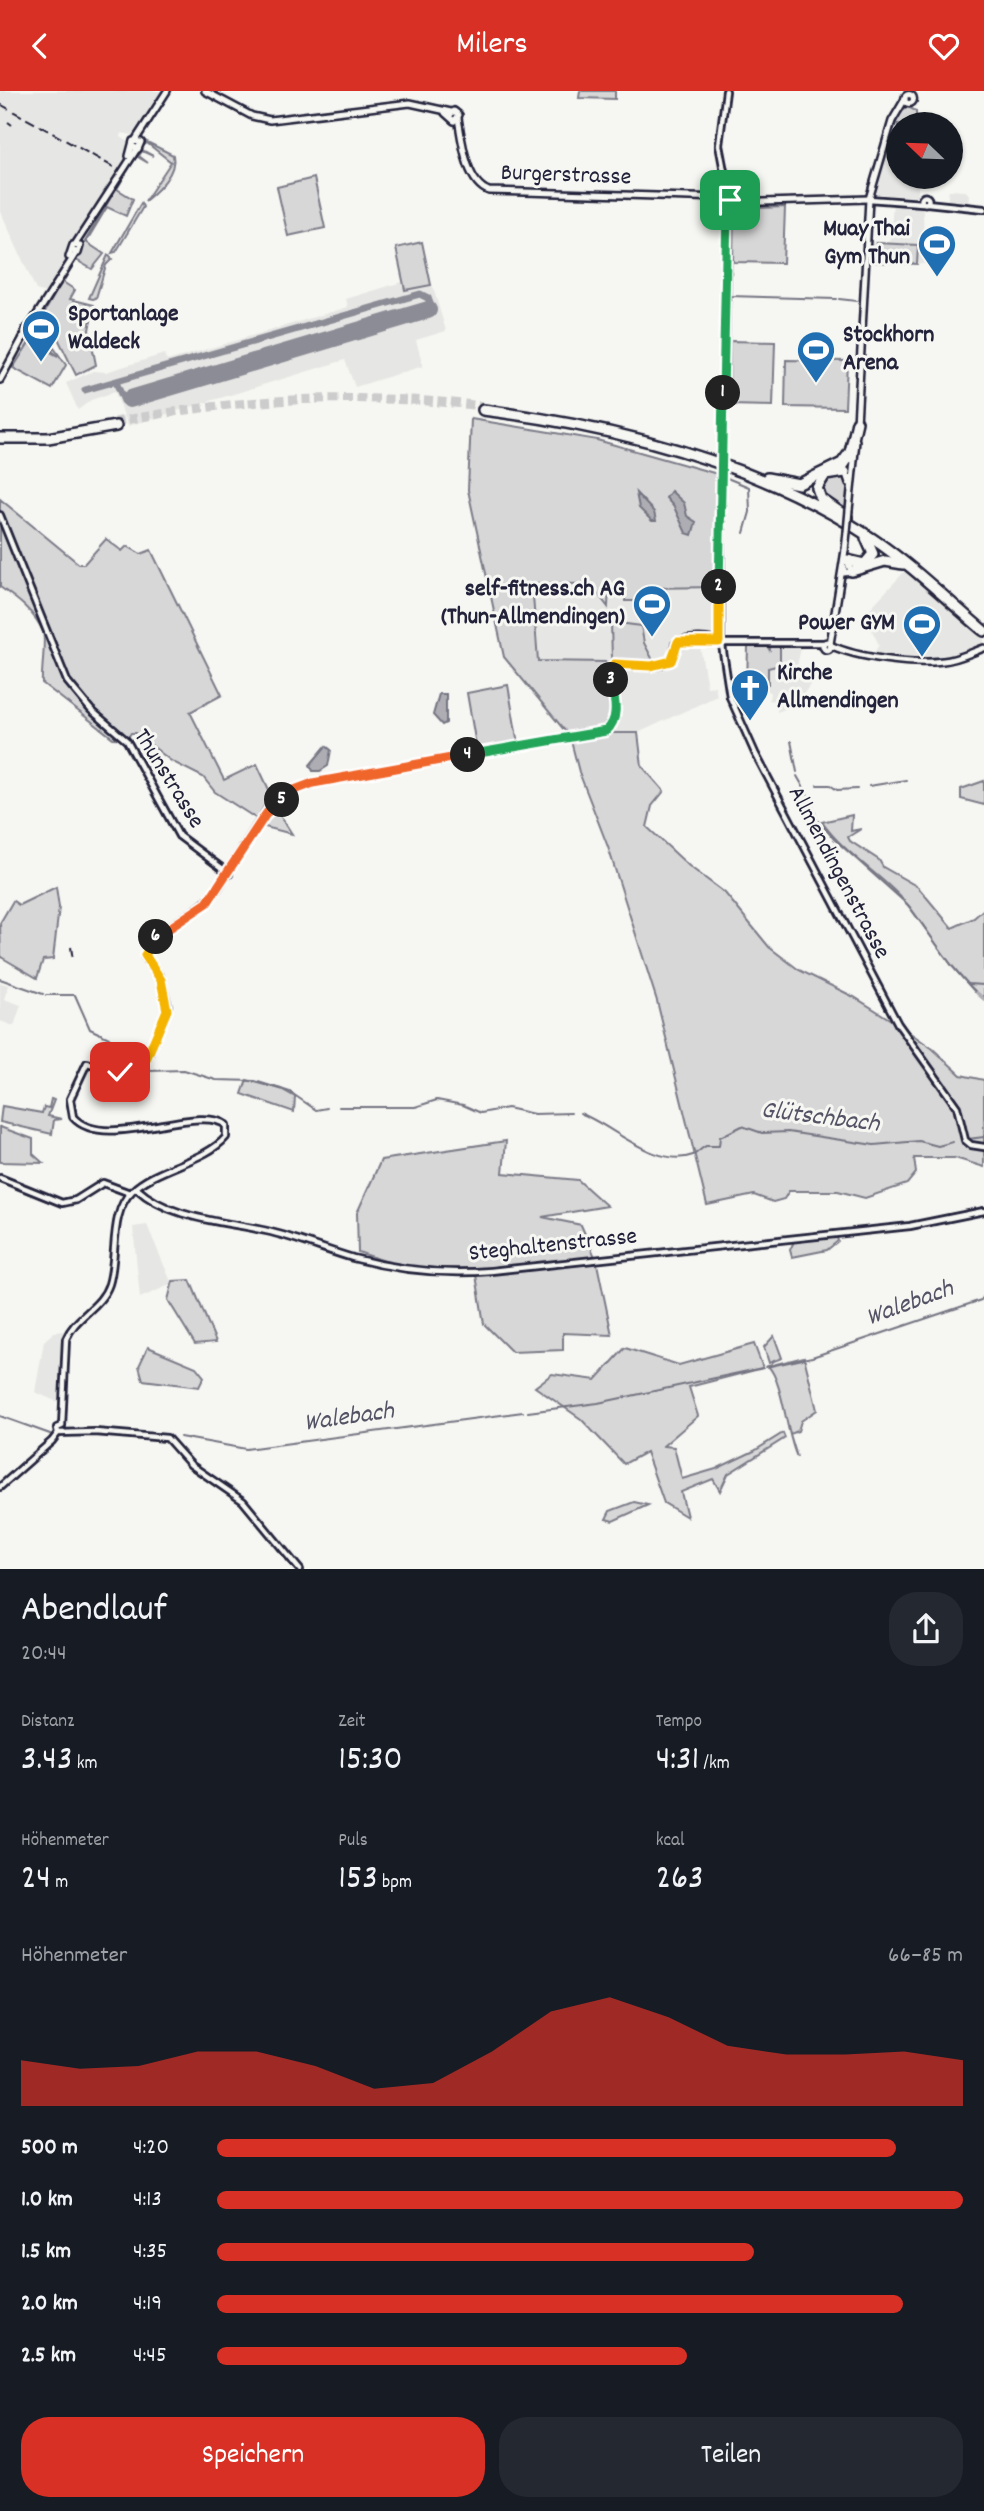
<!DOCTYPE html>
<html lang="de">
<head>
<meta charset="utf-8">
<style>
	body { margin:0; font-family:Dekko,sans-serif; background:#242831; color:#f1f3f6; height:100vh; display:flex; flex-direction:column; font-size:26px; white-space:nowrap }
	* { box-sizing:border-box; margin:0 }
	p { font-size:23px; color:#9ea1a6 }
	.icon { flex:none; width:38px; height:38px; fill:none; stroke:currentColor; stroke-width:2; stroke-linecap:round; stroke-linejoin:round }
	.map { position:relative; height:1478px; overflow:hidden }
	.drawer { display:flex; flex-direction:column; background:#171b24; flex:1 }
	.drawer>* { flex:none }
	.needle { width:46px; rotate:293deg }
	.tools { position:absolute; left:886px; top:21px; display:grid; gap:14px }
	.tools a { display:grid; place-items:center; width:77px; height:77px; border-radius:50%; background:#171b24; box-shadow:0 2px 5px #0004; font-size:35px }
	.pin { position:absolute; display:grid; place-items:center; width:60px; height:60px; color:#fff; margin:-30px; border-radius:14px; box-shadow:0 4px 10px #0006 }
	.km { position:absolute; width:35px; height:35px; margin:-18px; border-radius:50%; background:#222; color:#fff; font-size:19px; line-height:35px; text-align:center }
	.round { display:grid; place-items:center; flex:none; width:74px; height:74px; border-radius:28px; background:#242831 }
	.head { display:flex; align-items:center; justify-content:space-between; height:119px; padding:0 21px }
	h1 { font-size:38px; font-weight:600; line-height:52px }
	.metrics { display:grid; grid-template-columns:repeat(3,1fr); gap:10px; height:119px; padding:7px 21px }
	.metrics div { display:grid; align-content:center }
	.metrics b { font-size:35px; font-weight:600 }
	.metrics small { font-size:19px; font-weight:400 }
	.metrics p { font-size:19px }
	.chart { height:196px; padding:14px 21px }
	.chart p { display:flex; justify-content:space-between }
	.chart svg { width:100%; height:126px; margin-top:7px; fill:#d93025; opacity:.7 }
	.cta { display:flex; gap:14px; margin-top:auto; padding:14px 21px }
	.cta a { flex:1; height:80px; border-radius:28px; background:#d93025; color:#fff; font-size:28px; font-weight:600; line-height:80px; text-align:center }
	.cta a+a { background:#242831; color:#f1f3f6 }
	ul { padding:0 21px; list-style:none; font-size:23px }
	li { display:grid; grid-template-columns:112px 84px 1fr; align-items:center; height:52px }
	li i { height:18px; border-radius:9px; background:#d93025 }
	header { display:flex; justify-content:space-between; align-items:center; height:91px; padding:0 21px; background:#d93025; color:#fff; font-size:32px; font-weight:600 }
	.map>svg:first-child { display:block }
	.built { fill:#e6e6e4; fill-rule:evenodd }
	.green { fill:#d7d7d7; stroke:#7c7c89; stroke-width:2 }
	.water { fill:#adadb3; stroke:#757583; stroke-width:2 }
	.lines { fill:none; stroke-linecap:round; stroke-linejoin:round }
	.stream { stroke:#757583; stroke-width:2 }
	.canal { stroke:#adadb3; stroke-width:3.5 }
	.taxiway { stroke:#8c8c96; stroke-width:7 }
	.runway { stroke:#8c8c96; stroke-width:18 }
	.motorway-tunnel { stroke:#cccccd; stroke-width:9; stroke-dasharray:9 4.5; stroke-linecap:butt }
	.tertiary-casing { stroke:#22223b; stroke-width:10 }
	.secondary-casing { stroke:#22223b; stroke-width:10 }
	.motorway-casing { stroke:#22223b; stroke-width:14 }
	.tertiary { stroke:#f6f6f2; stroke-width:4.5 }
	.secondary { stroke:#f6f6f2; stroke-width:5 }
	.motorway { stroke:#f6f6f2; stroke-width:9 }
	.rail { stroke:#22223b; stroke-width:2; stroke-dasharray:10 5; stroke-linecap:butt }
	.tertiary-bridge-casing { stroke:#22223b; stroke-width:10; stroke-linecap:butt }
	.secondary-bridge-casing { stroke:#22223b; stroke-width:10; stroke-linecap:butt }
	.tertiary-bridge { stroke:#f6f6f2; stroke-width:4.5 }
	.secondary-bridge { stroke:#f6f6f2; stroke-width:5 }
	.split-1-casing { stroke:#fff; stroke-width:14 }
	.split-2-casing { stroke:#fff; stroke-width:14 }
	.split-3-casing { stroke:#fff; stroke-width:14 }
	.split-4-casing { stroke:#fff; stroke-width:14 }
	.split-5-casing { stroke:#fff; stroke-width:14 }
	.split-6-casing { stroke:#fff; stroke-width:14 }
	.split-7-casing { stroke:#fff; stroke-width:14 }
	.split-1 { stroke:#22a559; stroke-width:9 }
	.split-2 { stroke:#22a559; stroke-width:9 }
	.split-3 { stroke:#f5b400; stroke-width:9 }
	.split-4 { stroke:#22a559; stroke-width:9 }
	.split-5 { stroke:#f0652b; stroke-width:9 }
	.split-6 { stroke:#f0652b; stroke-width:9 }
	.split-7 { stroke:#f5b400; stroke-width:9 }
	.labels { text-anchor:middle; dominant-baseline:central; stroke-width:6; stroke-linejoin:round; paint-order:stroke }
	.street-label { font-size:24px; fill:#22223b; stroke:#f6f6f2 }
	.poi-label { font-size:24px; font-weight:bold; fill:#22223b; stroke:#f6f6f2; text-anchor:end }
	.water-label { font-size:26px; font-style:italic; fill:#535365; stroke:#f6f6f2 }
</style>
</head>
<body>
<header><svg class="icon" aria-label="back" viewBox="0 0 24 24"><path d="M15 5l-7 7 7 7"/></svg>Milers<svg class="icon" aria-label="heart" viewBox="0 0 24 24"><path d="M12 20l-8-8c-3-5 5-10 8-4 3-6 11-1 8 4z"/></svg></header>
<div class="map">
<svg width="984" height="1479" viewBox="0 0 984 1479">
	<rect width="100%" height="100%" fill="#f6f6f2"/>
	<filter id="ink" filterUnits="userSpaceOnUse"><feTurbulence type="fractalNoise" baseFrequency=".0143" numOctaves="2"/><feDisplacementMap in="SourceGraphic" scale="14" xChannelSelector="R" yChannelSelector="G"/><feConvolveMatrix kernelMatrix="1 2 1 2 8 2 1 2 1" color-interpolation-filters="sRGB"/></filter>
	<g filter="url(#ink)">
		<g class="built">
			<polygon points="0,0 162,0 137,45 122,42 120,45 128,51 129,60 79,146 67,152 70,161 46,202 36,199 0,119"/>
			<polygon points="891,46 898,47 898,86 918,86 918,106 876,103"/>
			<polygon points="949,99 966,100 969,104 968,114 947,112"/>
			<polygon points="893,112 923,115 924,173 870,171 871,150 890,151"/>
			<polygon points="402,191 405,200 432,193 446,240 416,249 423,275 355,296 345,269 128,335 115,301 91,309 78,319 66,292 93,280 106,281 164,263 167,270 348,216 346,208"/>
			<polygon points="906,479 984,549 984,557 940,570 872,565 879,554 871,537 859,529"/>
			<path d="M588,490L608,515V494H626V510H636L644,497L719,496L720,549H699L707,596L715,595L717,605L638,642H614L613,618L538,570L532,492L580,493ZM611,531L641,542L654,573L612,569Z"/>
			<polygon points="794,555 801,557 795,583 814,588 796,614 777,621 778,611 769,609 770,602 767,598 747,593 748,556"/>
			<polygon points="0,892 9,894 4,908 21,914 14,935 0,930"/>
			<polygon points="147,1134 172,1193 140,1207 133,1136"/>
			<polygon points="65,1240 63,1312 60,1312 35,1301 44,1250 54,1241"/>
		</g>
		<g class="green">
			<polygon points="580,0 615,0 615,8 579,7"/>
			<polygon points="908,16 916,20 916,33 898,33 898,46 890,46 900,22"/>
			<path d="M143,49L173,64C177,82 158,99 145,110L171,71L147,52L143,55Z"/>
			<polygon points="142,59 153,65 142,60 139,65 148,72 136,65 117,98 133,108 126,125 107,116 86,151 104,163 92,178 76,169 63,191 75,199 70,208 94,214 89,239 96,274 76,284 46,223 43,224 77,164 82,161 83,154 138,60"/>
			<polygon points="314,87 325,137 288,145 277,96"/>
			<polygon points="141,112 143,116 116,161 112,162"/>
			<polygon points="785,116 783,172 733,171 734,118"/>
			<polygon points="422,151 431,194 405,199 396,157"/>
			<polygon points="876,152 918,154 917,173 875,171"/>
			<polygon points="108,164 112,168 106,174 96,207 93,208 89,207"/>
			<polygon points="32,247 52,256 50,258 38,254 58,265 52,260 54,257 66,274 52,298 13,277"/>
			<polygon points="730,250 775,251 773,315 729,314"/>
			<polygon points="786,269 847,270 845,317 785,316"/>
			<polygon points="471,328 597,349 721,384 719,496 644,497 643,505 637,505 636,510 625,510 625,494 609,494 608,516 588,490 580,493 532,492 538,570 607,571 614,642 638,642 642,675 664,700 652,715 647,736 689,775 725,802 769,856 799,879 854,906 896,932 933,958 961,984 984,989 984,1076 955,1067 914,1067 916,1082 907,1093 865,1107 838,1100 789,1100 784,1108 773,1111 754,1104 707,1114 657,910 608,756 579,681 570,646 504,566 468,399"/>
			<polygon points="830,384 843,385 848,392 847,422 830,413 819,398"/>
			<path d="M0,408L79,473H84L106,448L122,460L127,455L141,463L151,459L222,604L190,621L224,689L257,673L271,703L266,710L268,719L260,730L215,701L203,686L171,670L136,642H131L127,648L113,647L42,592C41,579 46,551 43,541C35,521 17,508 0,496Z"/>
			<polygon points="611,531 641,535 644,552 655,573 612,569"/>
			<polygon points="748,556 768,556 770,560 770,556 780,556 780,574 768,577 768,593 747,593"/>
			<polygon points="508,594 518,653 477,660 467,602"/>
			<polygon points="984,690 984,714 961,708 961,698"/>
			<polygon points="276,718 292,743 261,735"/>
			<path d="M852,724L851,740L861,738L848,746L850,750L879,769L883,776L918,796L952,837L974,827L984,818V908C952,882 932,844 907,813C883,784 846,765 822,731Z"/>
			<polygon points="56,796 59,816 53,868 43,869 37,887 1,866 0,832 13,810 19,814"/>
			<polygon points="247,989 281,998 295,1006 294,1021 242,1003"/>
			<polygon points="51,1008 54,1009 48,1025 62,1028 54,1029 52,1043 0,1031 2,1015 42,1022 44,1016 49,1017"/>
			<polygon points="0,1036 33,1048 33,1063 43,1072 0,1071"/>
			<polygon points="506,1050 503,1082 578,1089 607,1115 542,1126 581,1134 596,1168 612,1244 563,1242 563,1259 512,1261 484,1233 476,1184 394,1173 358,1161 357,1122 381,1069"/>
			<polygon points="836,1144 838,1150 827,1159 792,1166 790,1159 795,1148"/>
			<polygon points="190,1189 216,1251 195,1253 168,1209 173,1190"/>
			<polygon points="774,1245 782,1267 769,1272 764,1256"/>
			<polygon points="754,1253 763,1277 689,1296 698,1325 663,1355 674,1356 682,1388 716,1378 754,1360 783,1342 785,1347 728,1383 720,1400 713,1388 681,1401 687,1426 664,1412 646,1361 624,1373 581,1328 535,1296 552,1283 596,1289 625,1257 679,1274"/>
			<polygon points="148,1256 196,1276 204,1286 199,1296 143,1289 139,1275"/>
			<path d="M804,1266L817,1319L801,1330L798,1340L790,1343L797,1366C786,1343 783,1290 768,1275Z"/>
			<polygon points="634,1411 648,1414 613,1430 606,1428 610,1420"/>
		</g>
		<g class="water">
			<polygon points="671,400 684,412 687,425 696,431 692,444 686,442 674,416 666,407"/>
			<polygon points="636,402 654,421 656,430 652,430 639,417"/>
			<polygon points="439,603 446,603 446,632 442,634 433,624"/>
			<polygon points="326,655 331,659 328,675 320,680 313,680 310,674"/>
		</g>
		<g class="lines">
			<g class="stream">
				<polyline points="730,205 836,208"/>
				<polyline points="839,208 857,210"/>
				<polyline points="726,319 726,274"/>
				<polyline points="725,357 726,331"/>
				<polyline points="727,387 749,396 750,421 744,442"/>
				<polyline points="791,650 797,681"/>
				<polyline points="797,685 809,706"/>
				<polyline points="817,694 830,694 837,699 857,698"/>
				<polyline points="869,695 906,689"/>
				<polyline points="810,709 819,733"/>
				<polyline points="823,735 834,748 909,815 952,875 975,901"/>
				<polyline points="0,888 43,903"/>
				<polyline points="968,893 984,894"/>
				<polyline points="46,904 75,904 90,938 109,947 118,960 137,967 140,974"/>
				<polyline points="142,977 147,980 184,979 216,989 255,990 290,1001 316,1019 327,1017"/>
				<polyline points="339,1016 415,1016 437,1009 463,1014 481,1022 507,1017 534,1023 571,1022"/>
				<path d="M580,1022C613,1035 656,1078 693,1064C698,1062 701,1057 706,1055H719L720,1046L742,1035L762,1042L788,1041L874,1054L919,1050L938,1055L953,1051"/>
				<polyline points="968,1048 984,1046"/>
				<polyline points="766,1276 812,1266 981,1209 984,1205"/>
				<polyline points="528,1321 598,1312 762,1277"/>
				<polyline points="0,1325 50,1343"/>
				<polyline points="67,1345 97,1344"/>
				<polyline points="180,1346 246,1358 523,1321"/>
			</g>
			<polyline class="canal" points="977,902 984,908"/>
			<g class="taxiway">
				<polyline points="116,291 124,310 130,308"/>
				<polyline points="85,299 420,203 428,207 432,218 428,219"/>
			</g>
			<polyline class="runway" points="130,308 428,219"/>
			<path class="motorway-tunnel" d="M115,331C238,307 359,301 483,315"/>
			<g class="tertiary-casing">
				<g id="tertiary">
					<polyline points="726,0 719,54 729,106"/>
					<circle cx="925" cy="109" r="3.5"/>
					<polyline points="869,108 922,112"/>
					<polyline points="927,112 984,118"/>
					<polyline points="722,362 729,113"/>
					<polyline points="0,424 67,590 91,619 127,650 179,745 223,778"/>
					<polyline points="721,548 721,383"/>
					<polyline points="725,552 824,552"/>
					<polyline points="722,554 730,606 755,662 898,933 957,1016 965,1049 971,1054 984,1056"/>
					<circle cx="277" cy="711" r="4.5"/>
					<path d="M278,707L313,692L604,640C624,628 612,598 610,579L613,573C631,571 659,583 673,566L675,553C685,546 713,545 722,554"/>
					<polyline points="0,1087 62,1112 76,1109 103,1092 130,1102"/>
					<path d="M136,1097C172,1130 227,1130 271,1141C299,1148 326,1159 353,1167C398,1179 444,1184 491,1180L910,1135L984,1120"/>
					<polyline points="58,1342 95,1341 167,1347 191,1374 243,1410 300,1479"/>
					<path d="M0,1396L52,1350L58,1342L57,1337L62,1335L66,1248C75,1225 101,1217 109,1193C118,1164 109,1122 132,1100C157,1076 205,1071 226,1046V1034C198,1012 104,1062 73,1026L70,1008L87,972L122,981L139,976L147,968L168,915L160,885L145,866C147,835 212,824 225,784L229,783V778L272,711"/>
				</g>
			</g>
			<g class="secondary-casing">
				<g id="secondary">
					<polyline points="205,0 252,25 270,29 410,12 451,21"/>
					<circle cx="909" cy="8" r="4.5"/>
					<polyline points="445,22 454,30 459,24 454,20 449,25"/>
					<path d="M458,27C462,50 466,92 489,100L723,107"/>
					<polyline points="136,48 167,0"/>
					<polyline points="129,65 133,50 141,51 138,58 132,55"/>
					<circle cx="726" cy="110" r="4"/>
					<polyline points="729,112 869,108"/>
					<polyline points="76,152 137,58"/>
					<polyline points="69,166 73,154 80,155 78,162 72,159"/>
					<polyline points="29,236 76,162"/>
					<circle cx="29" cy="241" r="4.5"/>
					<polyline points="0,289 25,243"/>
					<polyline points="857,333 869,108 892,30 905,8"/>
					<polyline points="849,392 844,377 853,364"/>
					<polyline points="849,419 856,350"/>
					<polyline points="845,459 847,441"/>
					<polyline points="844,476 844,482 851,481 847,468"/>
					<circle cx="827" cy="555" r="4"/>
					<polyline points="830,553 845,459"/>
					<path d="M830,554C858,567 912,574 943,570C957,569 970,562 984,557"/>
				</g>
			</g>
			<g class="motorway-casing">
				<g id="motorway">
					<path d="M483,319C617,336 760,372 873,448C913,475 947,509 984,540"/>
					<polyline points="0,347 48,347 116,335"/>
					<polyline points="845,381 825,384 817,397 821,408 847,426"/>
					<polyline points="767,387 799,393 842,372 850,361 857,331"/>
					<polyline points="847,469 864,473"/>
					<polyline points="863,475 873,463 866,447"/>
					<polyline points="852,480 885,470 903,473"/>
				</g>
			</g>
			<use href="#tertiary" class="tertiary"/>
			<use href="#secondary" class="secondary"/>
			<use href="#motorway" class="motorway"/>
			<g class="rail">
				<polyline points="0,13 117,78"/>
				<polyline points="8,31 12,34"/>
				<polyline points="71,856 73,869"/>
			</g>
			<g class="tertiary-bridge-casing">
				<polyline id="tertiary-bridge" points="721,383 722,362"/>
			</g>
			<g class="secondary-bridge-casing">
				<polyline id="secondary-bridge" points="847,441 849,419"/>
			</g>
			<use href="#tertiary-bridge" class="tertiary-bridge"/>
			<use href="#secondary-bridge" class="secondary-bridge"/>
		</g>
	</g>
	<g class="lines" filter="url(#ink)">
		<g class="split-1-casing">
			<polyline id="split-1" points="723,302 727,121 730,109"/>
		</g>
		<g class="split-2-casing">
			<polyline id="split-2" points="719,496 723,302"/>
		</g>
		<g class="split-3-casing">
			<polyline id="split-3" points="611,589 610,578 614,573 651,575 671,570 678,551 719,551 719,496"/>
		</g>
		<g class="split-4-casing">
			<path id="split-4" d="M468,664L606,640C621,627 614,606 611,589"/>
		</g>
		<g class="split-5-casing">
			<polyline id="split-5" points="282,709 292,700 313,692 468,664"/>
		</g>
		<g class="split-6-casing">
			<polyline id="split-6" points="156,846 207,812 264,726 269,719 280,714 282,709"/>
		</g>
		<g class="split-7-casing">
			<polyline id="split-7" points="120,981 136,978 145,971 167,919 161,889 145,864 156,846"/>
		</g>
		<use href="#split-1" class="split-1"/>
		<use href="#split-2" class="split-2"/>
		<use href="#split-3" class="split-3"/>
		<use href="#split-4" class="split-4"/>
		<use href="#split-5" class="split-5"/>
		<use href="#split-6" class="split-6"/>
		<use href="#split-7" class="split-7"/>
	</g>
	<defs>
		<g id="stadium-pin" transform="scale(2.0125)"><path d="M0 17L-7.5 6A9.5 9.5 0 1 1 7.5 6Z" fill="#1f6fb2" stroke="#f6f6f2"/><path d="M0-5a6.5 5 0 1 0 0 10a6.5 5 0 1 0 0-10ZM-3.5-1.8h7v3.6h-7Z" fill="#fff"/></g>
		<g id="church-pin" transform="scale(2.0125)"><path d="M0 17L-7.5 6A9.5 9.5 0 1 1 7.5 6Z" fill="#1f6fb2" stroke="#f6f6f2"/><path d="M-1.2-6h2.4v3.5h3.3v2.4h-3.3V6h-2.4V-.1h-3.3v-2.4h3.3Z" fill="#fff"/></g>
	</defs>
	<g fill-rule="evenodd">
		<use href="#stadium-pin" x="937" y="153"/>
		<use href="#stadium-pin" x="41" y="238"/>
		<use href="#stadium-pin" x="816" y="259"/>
		<use href="#stadium-pin" x="652" y="513"/>
		<use href="#stadium-pin" x="922" y="533"/>
		<use href="#church-pin" x="750" y="597"/>
	</g>
	<g class="labels">
		<g class="street-label">
			<text transform="translate(566 85) rotate(2)">Burgerstrasse</text>
			<text transform="translate(168 688) rotate(58)">Thunstrasse</text>
			<text transform="translate(838 782) rotate(62)">Allmendingenstrasse</text>
			<text transform="translate(553 1155) rotate(-6)">Steghaltenstrasse</text>
		</g>
		<g class="poi-label">
			<text x="910" y="139">Muay Thai<tspan x="910" dy="28">Gym Thun</tspan></text>
			<text x="68" y="224" text-anchor="start">Sportanlage<tspan x="68" dy="28">Waldeck</tspan></text>
			<text x="843" y="245" text-anchor="start">Stockhorn<tspan x="843" dy="28">Arena</tspan></text>
			<text x="625" y="499">self-fitness.ch AG<tspan x="625" dy="28">(Thun-Allmendingen)</tspan></text>
			<text x="895" y="533">Power GYM</text>
			<text x="777" y="583" text-anchor="start">Kirche<tspan x="777" dy="28">Allmendingen</tspan></text>
		</g>
		<g class="water-label">
			<text transform="translate(820 1027) rotate(7)">Glütschbach</text>
			<text transform="translate(910 1213) rotate(-20)">Walebach</text>
			<text transform="translate(349 1327) rotate(-8)">Walebach</text>
		</g>
	</g>
</svg>
<div class="tools">
<a><svg class="needle" viewBox="-14 -14 28 28"><path d="M0-13l5 13h-10z" fill="#e53935"/><path d="M0 13l5-13h-10z" fill="#9ea1a6"/></svg></a>
</div>
<div class="pin" style="left:730px;top:109px;background:#1e9e55"><svg class="icon" aria-label="arrive" viewBox="0 0 24 24"><path d="M6 21V4h12l-3 4 3 4H6"/></svg></div>
<div class="pin" style="left:120px;top:981px;background:#d93025"><svg class="icon" aria-label="check" viewBox="0 0 24 24"><path d="M5 12l5 5 9-10"/></svg></div>
<b class="km" style="left:723px;top:302px">1</b>
<b class="km" style="left:719px;top:496px">2</b>
<b class="km" style="left:611px;top:589px">3</b>
<b class="km" style="left:468px;top:664px">4</b>
<b class="km" style="left:282px;top:709px">5</b>
<b class="km" style="left:156px;top:846px">6</b>
</div>
<section class="drawer">
<div class="head"><div><h1>Abendlauf</h1><p>20:44</p></div><a class="round"><svg class="icon" aria-label="share" viewBox="0 0 24 24"><path d="M12 15V3M7 8l5-5 5 5M5 13v7h14v-7"/></svg></a></div>
<div class="metrics">
<div><p>Distanz</p><b>3.43<small> km</small></b></div>
<div><p>Zeit</p><b>15:30</b></div>
<div><p>Tempo</p><b>4:31<small> /km</small></b></div>
</div>
<div class="metrics">
<div><p>Höhenmeter</p><b>24<small> m</small></b></div>
<div><p>Puls</p><b>153<small> bpm</small></b></div>
<div><p>kcal</p><b>263</b></div>
</div>
<div class="chart"><p><span>Höhenmeter</span>66–85 m</p>
<svg viewBox="0 0 160 44" preserveAspectRatio="none"><path d="M0 44V28L10 31L20 30L30 25L40 25L50 30L60 38L70 36L80 25L90 11L100 6L110 13L120 23L130 26L140 26L150 25L160 28V44z"/></svg>
</div>
<ul>
<li><b>500 m</b>4:20<i style="width:91%"></i></li>
<li><b>1.0 km</b>4:13<i style="width:100%"></i></li>
<li><b>1.5 km</b>4:35<i style="width:72%"></i></li>
<li><b>2.0 km</b>4:19<i style="width:92%"></i></li>
<li><b>2.5 km</b>4:45<i style="width:63%"></i></li>
</ul>
<div class="cta"><a>Speichern</a><a>Teilen</a></div>
</section>
</body>
</html>
